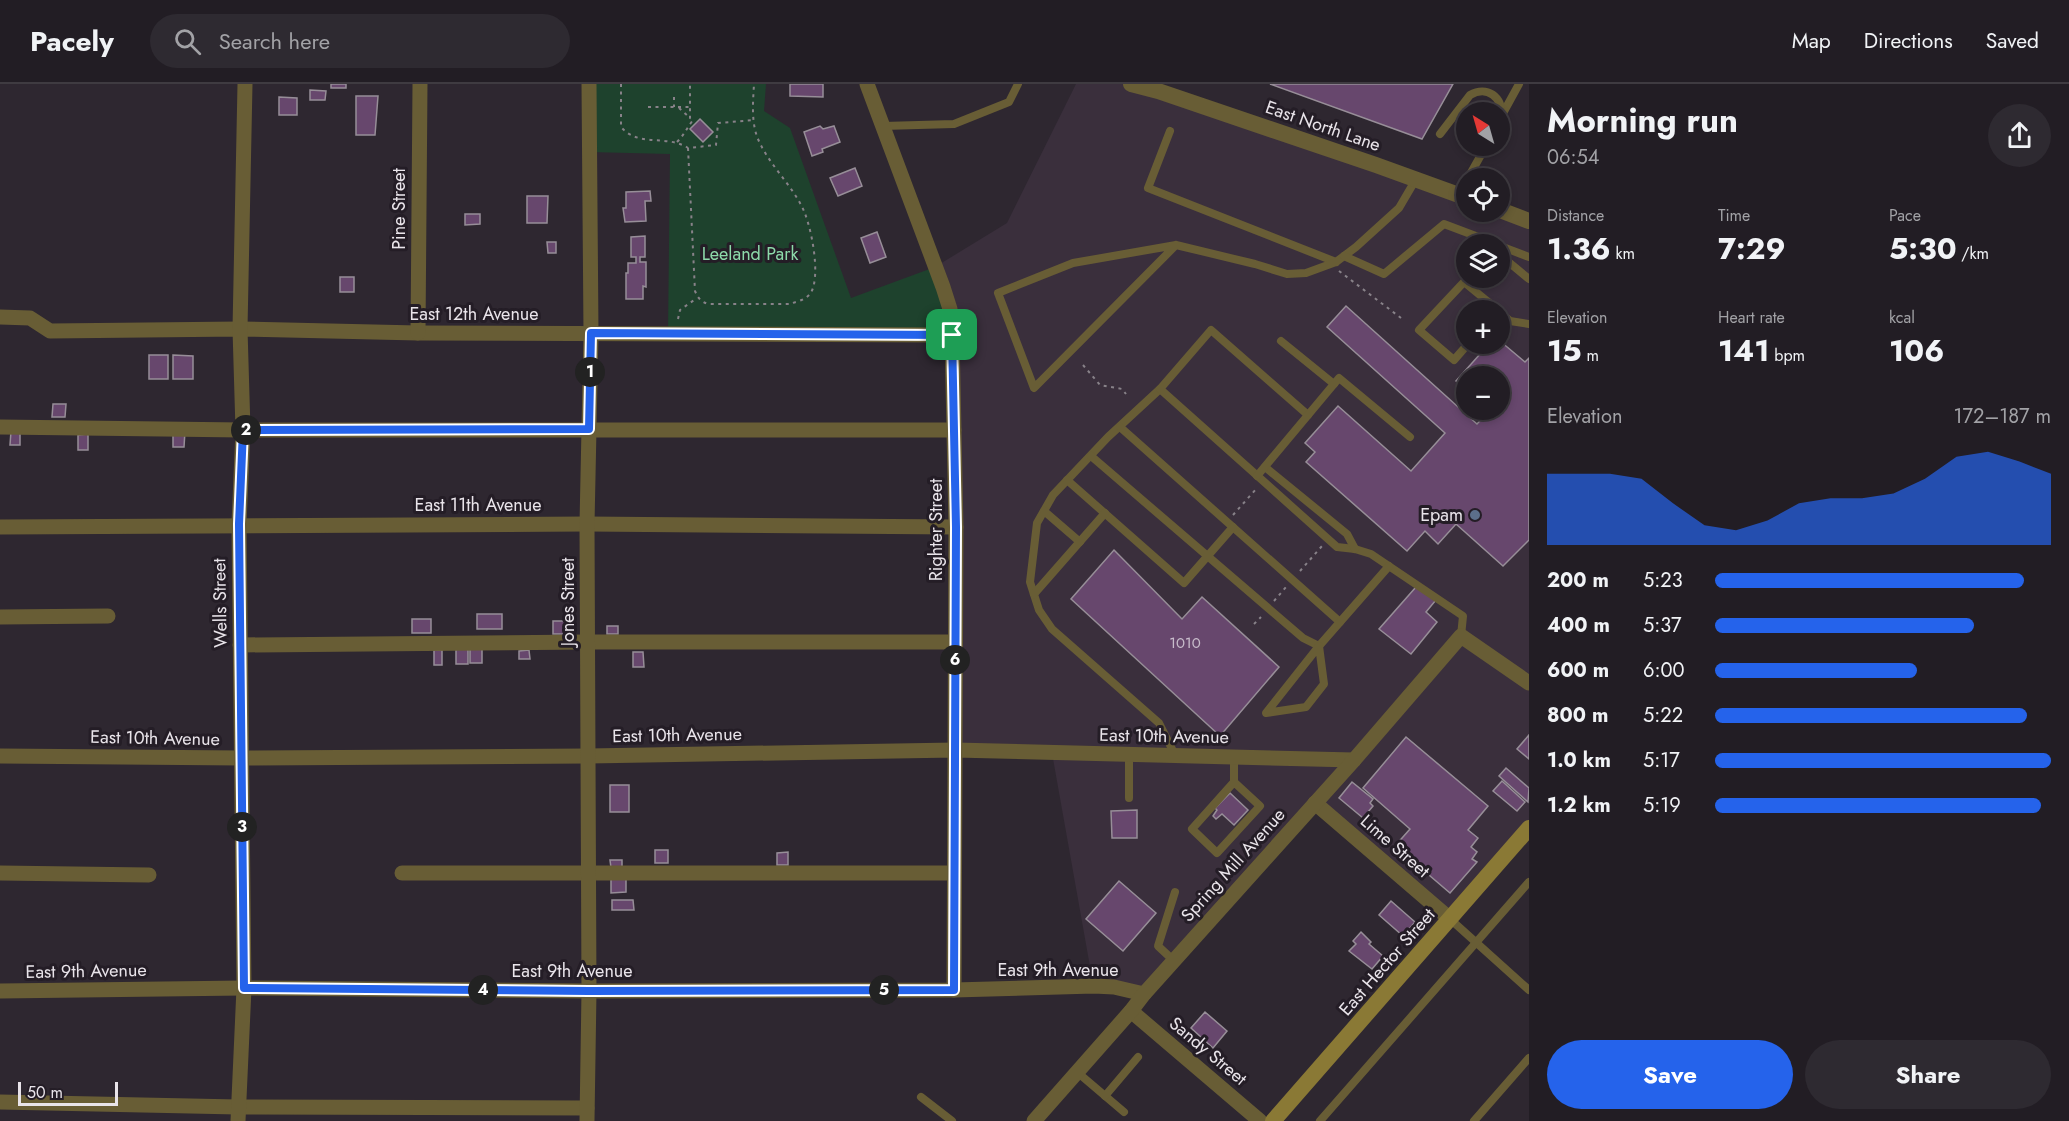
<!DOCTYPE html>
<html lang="en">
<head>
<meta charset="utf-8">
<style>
	body { margin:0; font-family:Jost,sans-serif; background:#2e2a31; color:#f1f3f6; height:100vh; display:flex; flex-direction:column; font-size:22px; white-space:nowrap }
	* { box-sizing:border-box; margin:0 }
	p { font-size:20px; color:#a2a2a6 }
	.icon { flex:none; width:33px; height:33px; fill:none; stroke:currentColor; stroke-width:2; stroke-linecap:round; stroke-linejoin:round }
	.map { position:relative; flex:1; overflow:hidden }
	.side { display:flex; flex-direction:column; background:#221d24; width:540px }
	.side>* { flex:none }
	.needle { width:39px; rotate:323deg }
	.buttons { position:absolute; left:1456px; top:18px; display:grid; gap:12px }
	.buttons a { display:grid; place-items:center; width:54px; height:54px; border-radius:50%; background:#221d24; box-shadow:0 3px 9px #0003,0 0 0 2px #3f3b41; font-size:30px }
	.scale { position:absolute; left:18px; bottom:15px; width:100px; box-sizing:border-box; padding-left:6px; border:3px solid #e9e4ea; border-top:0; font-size:16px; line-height:21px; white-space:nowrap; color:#e9e4ea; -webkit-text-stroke:4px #241d26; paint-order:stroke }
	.pin { position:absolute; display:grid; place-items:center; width:51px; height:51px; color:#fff; margin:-26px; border-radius:12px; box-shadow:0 3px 9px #0006 }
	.km { position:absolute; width:30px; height:30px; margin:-15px; border-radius:50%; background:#222; color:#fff; font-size:16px; line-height:30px; text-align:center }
	.round { display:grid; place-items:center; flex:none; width:63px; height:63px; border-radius:32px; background:#2e2a31 }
	.head { display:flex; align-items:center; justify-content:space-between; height:102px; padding:0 18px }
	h1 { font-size:33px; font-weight:700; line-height:45px }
	.stats { display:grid; grid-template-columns:repeat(3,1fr); gap:9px; height:102px; padding:6px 18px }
	.stats div { display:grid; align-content:center }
	.stats b { font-size:30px; font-weight:700 }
	.stats small { font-size:16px; font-weight:400 }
	.stats p { font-size:16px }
	.chart { height:168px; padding:12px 18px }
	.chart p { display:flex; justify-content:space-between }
	.chart svg { width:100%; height:108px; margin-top:6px; fill:#2563eb; opacity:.7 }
	.button { display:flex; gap:12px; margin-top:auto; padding:12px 18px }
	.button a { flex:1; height:69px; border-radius:36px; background:#2563eb; color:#fff; font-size:24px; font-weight:700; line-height:69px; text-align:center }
	.button a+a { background:#2e2a31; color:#f1f3f6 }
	ul { padding:0 18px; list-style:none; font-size:20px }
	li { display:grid; grid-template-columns:96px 72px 1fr; align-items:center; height:45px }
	li i { height:15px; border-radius:8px; background:#2563eb }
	header { display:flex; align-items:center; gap:36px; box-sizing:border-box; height:84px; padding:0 30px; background:#221d24; border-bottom:2px solid #3f3b41 }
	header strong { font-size:28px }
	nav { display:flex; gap:33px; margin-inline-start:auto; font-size:21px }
	.search { width:420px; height:54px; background:#2e2a31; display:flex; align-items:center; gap:15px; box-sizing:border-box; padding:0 21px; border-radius:33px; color:#a2a2a6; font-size:22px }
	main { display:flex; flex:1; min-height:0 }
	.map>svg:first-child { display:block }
	.built { fill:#3a2f3c; fill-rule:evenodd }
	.green { fill:#1e422d }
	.building { fill:#67476d; stroke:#978e98; stroke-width:1.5 }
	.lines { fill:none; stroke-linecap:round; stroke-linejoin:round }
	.path { stroke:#888289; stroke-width:2; stroke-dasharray:3 4.5; stroke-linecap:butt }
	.service { stroke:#685d35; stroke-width:8 }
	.minor { stroke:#685d35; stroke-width:15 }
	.tertiary { stroke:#685d35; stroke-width:16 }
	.secondary { stroke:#8a7935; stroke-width:16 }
	.route-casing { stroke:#fff; stroke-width:12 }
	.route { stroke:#2563eb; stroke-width:8 }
	.service-dot { fill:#5c6f8a; stroke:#241d26; stroke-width:2 }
	.labels { text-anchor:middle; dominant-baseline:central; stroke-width:6; stroke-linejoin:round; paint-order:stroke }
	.number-label { font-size:15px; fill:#c8bdcb }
	.street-label { font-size:18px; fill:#e9e4ea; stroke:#241d26 }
	.park-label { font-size:18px; fill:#8ddaaa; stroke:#241d26 }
	.poi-label { font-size:18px; fill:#e9e4ea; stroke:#241d26; text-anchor:end }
</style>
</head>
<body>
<header>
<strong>Pacely</strong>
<div class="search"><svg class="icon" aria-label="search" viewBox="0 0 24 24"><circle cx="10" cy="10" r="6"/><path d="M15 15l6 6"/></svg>Search here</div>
<nav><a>Map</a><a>Directions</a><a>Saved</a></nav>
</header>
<main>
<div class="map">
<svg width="1529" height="1037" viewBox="0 0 1529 1037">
	<rect width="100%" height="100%" fill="#2e2730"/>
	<path class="built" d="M1076,0H1131L1467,114V128H1500L1529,137V744L1450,835L1315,719L1150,905H1094L1052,669L955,666L952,251L935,183L1007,139ZM1467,160H1500V194H1467ZM1467,226H1500V260H1467ZM1467,292H1500V326H1467Z"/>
	<polygon class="green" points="589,0 766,0 764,27 790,44 851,214 935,183 952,251 668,250 670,70 589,68"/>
	<g class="building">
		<rect x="331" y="0" width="15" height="4"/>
		<polygon points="790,0 823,0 823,13 790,12"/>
		<polygon points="1270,0 1453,0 1422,55"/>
		<polygon points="310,6 326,7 325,16 310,16"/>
		<polygon points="356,12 378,12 375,51 356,51"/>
		<polygon points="279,13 297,14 297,31 279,31"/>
		<polygon points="700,35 713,48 703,58 690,45"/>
		<polygon points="820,42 823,45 834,42 840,58 822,65 823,68 812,72 804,48"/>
		<polygon points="855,84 862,102 838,112 830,94"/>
		<polygon points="650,107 651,117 645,117 646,137 625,138 623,124 626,124 626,108"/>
		<polygon points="527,112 548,112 547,139 527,139"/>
		<polygon points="465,130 480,130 480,140 465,141"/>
		<polygon points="877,148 886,173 870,179 861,154"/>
		<polygon points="645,152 645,173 640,173 640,178 646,178 646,203 643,202 643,215 626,215 626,189 628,189 628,179 636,179 636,173 631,173 631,153"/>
		<polygon points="547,158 556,158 556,169 548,169"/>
		<rect x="340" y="193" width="14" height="15"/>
		<polygon points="1346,222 1477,340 1489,327 1488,326 1500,326 1500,292 1467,292 1467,307 1456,297 1489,260 1500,260 1500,257 1525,278 1529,274 1529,456 1503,482 1456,440 1438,460 1425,447 1407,467 1306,378 1315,368 1305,359 1338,322 1411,387 1445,349 1327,243"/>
		<rect x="149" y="271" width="19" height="24"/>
		<polygon points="173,271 193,272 193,295 173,295"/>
		<polygon points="53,320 66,320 65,333 52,333"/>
		<polygon points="11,347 20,347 20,361 10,361"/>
		<polygon points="173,347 185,347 184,363 173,363"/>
		<polygon points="88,350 88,366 78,366 78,351"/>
		<polygon points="1114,466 1182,535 1202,513 1279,583 1220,652 1071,515"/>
		<polygon points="1416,503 1436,516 1426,528 1437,538 1411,570 1379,545"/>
		<rect x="477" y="530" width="25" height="15"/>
		<rect x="412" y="535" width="19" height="14"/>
		<polygon points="553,537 567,537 566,550 553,550"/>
		<rect x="607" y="542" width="11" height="8"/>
		<rect x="456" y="565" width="12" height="15"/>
		<rect x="470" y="565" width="12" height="14"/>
		<rect x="434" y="566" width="8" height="15"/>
		<polygon points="529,566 530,575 519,575 519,567"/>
		<polygon points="633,568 643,568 644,583 633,583"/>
		<polygon points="1529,651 1529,675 1517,665"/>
		<polygon points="1406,653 1488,722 1468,746 1478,754 1471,763 1477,768 1472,775 1477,778 1450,809 1395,762 1410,745 1363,704"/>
		<polygon points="1506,684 1529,704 1528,718 1499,692"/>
		<polygon points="1502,697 1525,718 1517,727 1493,707"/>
		<polygon points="1352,698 1373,715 1370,719 1373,722 1363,734 1339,714"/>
		<rect x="610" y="701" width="19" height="27"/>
		<polygon points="1230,709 1248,726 1234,741 1222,730 1216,735 1213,732 1217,726 1215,724"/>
		<polygon points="1137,726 1137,754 1112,754 1111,727"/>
		<rect x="655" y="766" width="13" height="13"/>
		<polygon points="788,768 788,781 777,781 777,769"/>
		<polygon points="610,776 622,776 622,784 611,784"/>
		<polygon points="611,795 626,795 626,808 611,809"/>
		<polygon points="1119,797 1156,829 1123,867 1086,835"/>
		<polygon points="612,816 633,816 634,826 612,826"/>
		<polygon points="1391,817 1415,838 1403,852 1379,831"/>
		<polygon points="1361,848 1371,858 1369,860 1383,872 1372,885 1349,867 1356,860 1353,857"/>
		<polygon points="1205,928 1227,947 1213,964 1191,944"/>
	</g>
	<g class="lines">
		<g class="path">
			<path d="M621,0V43C639,64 667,50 688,64L716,61L718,39L754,36"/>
			<polyline points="674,13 674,23"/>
			<polyline points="648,23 690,23"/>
			<polyline points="679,24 690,34"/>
			<path d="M677,58C684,51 687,44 693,36L690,34V0"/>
			<path d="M688,64L695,207C698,214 700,217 708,220H789C796,218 805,216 810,210C822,194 811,138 801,121C789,98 768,79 758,55C751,38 753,18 754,0"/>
			<polyline points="1339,187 1401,234"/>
			<polyline points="678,235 680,226 697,214"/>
			<polyline points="1083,281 1100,301 1122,305 1126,310"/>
			<polyline points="1233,431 1257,404"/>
			<polyline points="1300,487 1322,462"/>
			<polyline points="1274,517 1286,503"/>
			<polyline points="1254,540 1261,533"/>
		</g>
		<g class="service">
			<polyline points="1502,31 1519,0"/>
			<polyline points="883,42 954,40 1009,18 1018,0"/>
			<polyline points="1170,47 1148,104 1336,178"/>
			<path d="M1440,50L1470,11C1487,1 1503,13 1501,32"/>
			<polyline points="1468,94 1486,62"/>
			<polyline points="1176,161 1034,304 998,209 1073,179 1176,161 1255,180 1287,190 1306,189 1336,178 1356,163 1399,124 1416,95"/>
			<polyline points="1500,162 1529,173"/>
			<polyline points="1500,171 1529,195"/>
			<polyline points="1344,172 1384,190 1444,140 1497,160"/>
			<polyline points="1500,228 1510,237 1529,240"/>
			<polyline points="1281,257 1334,300"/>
			<polyline points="1468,260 1454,276 1419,246 1464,198 1498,226"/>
			<polyline points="1160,305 1108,353 1053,411 1037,439 1030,498 1039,526 1052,545 1159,639 1175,671"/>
			<polyline points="1308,331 1211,246 1160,305 1337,463 1355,465 1371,470 1463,532 1461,552"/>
			<polyline points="1120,343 1340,538"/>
			<polyline points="1091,372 1303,554 1319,562 1389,482"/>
			<polyline points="1265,383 1347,450 1355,465"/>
			<polyline points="1257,392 1339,294 1410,353"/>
			<polyline points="1067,396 1184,499 1233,443"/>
			<polyline points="1044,427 1080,458"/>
			<polyline points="1034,510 1105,429"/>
			<polygon points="1319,562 1324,600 1306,623 1266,629"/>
			<polyline points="1234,698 1192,745 1217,769 1260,722 1234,698 1234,673"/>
			<polyline points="1129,714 1129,670"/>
			<polyline points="1450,835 1529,906"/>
			<polyline points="1173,876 1158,862 1175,808"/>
			<polyline points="1077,988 1124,1028"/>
			<polyline points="1105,1012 1138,973"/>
			<polyline points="921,1013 952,1037"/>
			<polyline points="1320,1037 1529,798"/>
			<polyline points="1474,1037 1529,974"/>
		</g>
		<g class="minor">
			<polyline points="867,0 943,203 950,225 952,251 956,443 954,906"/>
			<polyline points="0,233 30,234 50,247 240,245 418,249 952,251"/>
			<polyline points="418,249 420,0"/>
			<polyline points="0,343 243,346 954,346"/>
			<polyline points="0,443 587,440 956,443"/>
			<polyline points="0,533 108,532"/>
			<polyline points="240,561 588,558 955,558"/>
			<polyline points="0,672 241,674 588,672 955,666 1354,676"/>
			<polyline points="1315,719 1450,835"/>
			<polyline points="0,789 149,791"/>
			<polyline points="402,789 954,789"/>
			<polyline points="0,907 244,904 589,907 954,906 1094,902 1114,903 1144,910"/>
			<polyline points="1131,927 1260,1037"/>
			<polyline points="0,1018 238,1023 587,1024"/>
			<polyline points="238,1037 244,904 239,440 243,346 240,245 245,0"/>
			<polyline points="587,1037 589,907 587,440 591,249 589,0"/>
			<polyline points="1034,1037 1131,927 1144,910 1354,676 1461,552 1529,599"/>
		</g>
		<g class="tertiary">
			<polyline points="1131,0 1158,7 1376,81 1467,114"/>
			<polyline points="1500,126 1529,137"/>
		</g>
		<polyline class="secondary" points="1273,1037 1529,744"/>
	</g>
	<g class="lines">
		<g class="route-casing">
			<polygon id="route" points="591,249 952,251 956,443 954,906 589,907 244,904 239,440 243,346 589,345"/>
		</g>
		<use href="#route" class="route"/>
	</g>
	<circle class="service-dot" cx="1475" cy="431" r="6"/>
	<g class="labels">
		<g class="number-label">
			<text x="1185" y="559">1010</text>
		</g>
		<g class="street-label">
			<text transform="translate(1323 42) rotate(19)">East North Lane</text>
			<text transform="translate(399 125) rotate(-90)">Pine Street</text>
			<text x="474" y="230">East 12th Avenue</text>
			<text x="478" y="421">East 11th Avenue</text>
			<text transform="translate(936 446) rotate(-90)">Righter Street</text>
			<text transform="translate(568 518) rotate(-90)">Jones Street</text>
			<text transform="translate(220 519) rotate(-91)">Wells Street</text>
			<text transform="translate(677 651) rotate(-1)">East 10th Avenue</text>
			<text transform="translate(1164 652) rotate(1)">East 10th Avenue</text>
			<text transform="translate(155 654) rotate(1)">East 10th Avenue</text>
			<text transform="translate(1395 762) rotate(41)">Lime Street</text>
			<text transform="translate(1233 781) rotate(-48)">Spring Mill Avenue</text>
			<text transform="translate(1387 878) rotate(-49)">East Hector Street</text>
			<text x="1058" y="886">East 9th Avenue</text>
			<text transform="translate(86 887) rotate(-1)">East 9th Avenue</text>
			<text x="572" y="887">East 9th Avenue</text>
			<text transform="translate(1208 967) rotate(40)">Sandy Street</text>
		</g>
		<g class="park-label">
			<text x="750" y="170">Leeland Park</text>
		</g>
		<g class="poi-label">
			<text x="1463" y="431">Epam</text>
		</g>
	</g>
</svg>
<div class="buttons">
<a><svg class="needle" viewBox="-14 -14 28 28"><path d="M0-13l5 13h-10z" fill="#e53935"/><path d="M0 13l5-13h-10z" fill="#a2a2a6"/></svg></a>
<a><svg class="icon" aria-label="locate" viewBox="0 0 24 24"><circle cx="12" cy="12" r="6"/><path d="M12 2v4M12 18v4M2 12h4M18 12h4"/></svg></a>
<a><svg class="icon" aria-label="layers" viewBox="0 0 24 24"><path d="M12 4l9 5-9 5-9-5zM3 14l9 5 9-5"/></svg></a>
<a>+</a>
<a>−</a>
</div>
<div class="scale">50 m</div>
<div class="pin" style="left:952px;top:251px;background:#1e9e55"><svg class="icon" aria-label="arrive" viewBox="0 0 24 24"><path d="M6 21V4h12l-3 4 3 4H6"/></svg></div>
<b class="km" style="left:590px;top:288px">1</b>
<b class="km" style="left:246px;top:346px">2</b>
<b class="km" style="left:242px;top:743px">3</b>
<b class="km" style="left:483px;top:906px">4</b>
<b class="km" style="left:884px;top:906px">5</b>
<b class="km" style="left:955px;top:576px">6</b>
</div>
<section class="side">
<div class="head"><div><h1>Morning run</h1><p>06:54</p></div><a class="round"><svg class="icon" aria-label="share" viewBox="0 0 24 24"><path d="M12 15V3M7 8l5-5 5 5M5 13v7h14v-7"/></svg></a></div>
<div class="stats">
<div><p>Distance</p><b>1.36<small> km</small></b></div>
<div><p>Time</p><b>7:29</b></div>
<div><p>Pace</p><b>5:30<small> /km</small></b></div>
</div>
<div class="stats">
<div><p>Elevation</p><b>15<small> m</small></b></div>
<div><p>Heart rate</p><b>141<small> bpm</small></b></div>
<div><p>kcal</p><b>106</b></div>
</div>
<div class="chart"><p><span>Elevation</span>172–187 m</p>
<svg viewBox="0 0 160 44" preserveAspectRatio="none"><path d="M0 44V15L10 15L20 15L30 17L40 27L50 36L60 38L70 34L80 27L90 25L100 25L110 23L120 17L130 8L140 6L150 10L160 15V44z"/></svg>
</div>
<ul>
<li><b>200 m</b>5:23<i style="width:92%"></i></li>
<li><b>400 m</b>5:37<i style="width:77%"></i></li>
<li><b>600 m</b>6:00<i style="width:60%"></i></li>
<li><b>800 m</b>5:22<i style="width:93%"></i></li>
<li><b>1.0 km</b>5:17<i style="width:100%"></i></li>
<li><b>1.2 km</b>5:19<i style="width:97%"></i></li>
</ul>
<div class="button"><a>Save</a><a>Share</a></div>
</section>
</main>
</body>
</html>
